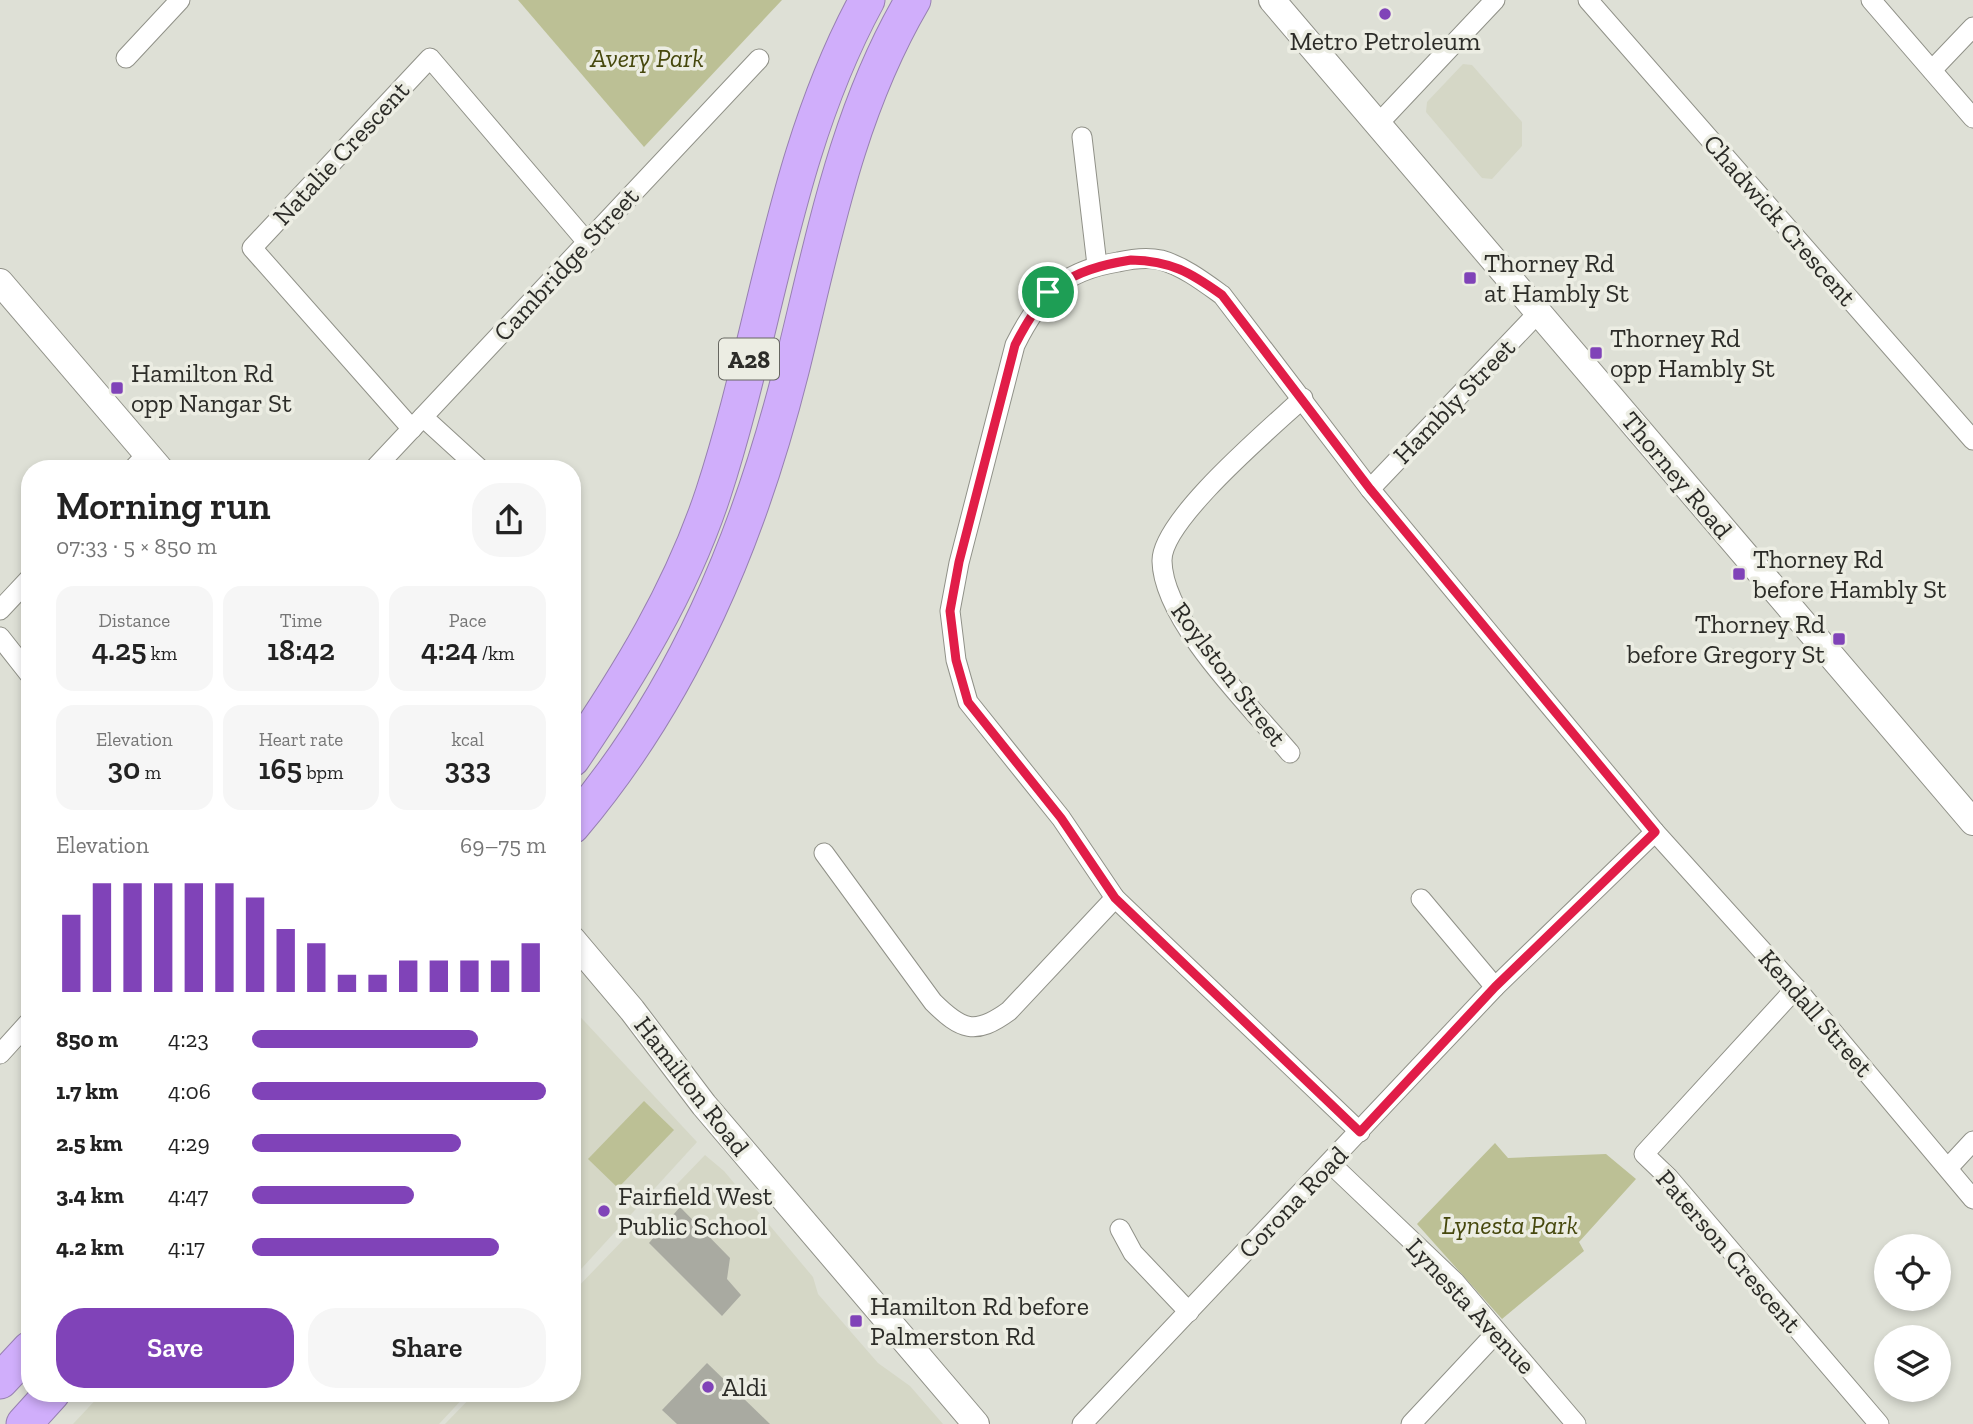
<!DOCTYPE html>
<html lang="en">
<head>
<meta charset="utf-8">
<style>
	body { margin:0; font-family:"Zilla Slab",serif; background:#f6f6f6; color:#222; height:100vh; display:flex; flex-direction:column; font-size:26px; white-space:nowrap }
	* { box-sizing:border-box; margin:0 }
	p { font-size:23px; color:#767676 }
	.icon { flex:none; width:38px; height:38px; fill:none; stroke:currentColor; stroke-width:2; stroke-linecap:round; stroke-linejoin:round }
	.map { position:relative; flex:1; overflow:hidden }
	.drawer { position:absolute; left:21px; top:460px; width:560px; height:942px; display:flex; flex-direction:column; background:#fff; border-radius:28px; box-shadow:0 4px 10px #0003 }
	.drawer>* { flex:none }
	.tools { position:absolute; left:1874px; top:1234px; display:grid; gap:14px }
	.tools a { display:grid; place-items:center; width:77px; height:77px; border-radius:50%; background:#fff; box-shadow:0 4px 10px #0003; font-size:35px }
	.pin { position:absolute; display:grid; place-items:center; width:60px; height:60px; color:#fff; margin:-30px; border:4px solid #fff; border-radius:50%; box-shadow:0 2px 7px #0007 }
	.round { display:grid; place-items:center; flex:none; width:74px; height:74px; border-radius:28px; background:#f6f6f6 }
	.head { display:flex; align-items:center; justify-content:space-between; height:119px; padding:0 35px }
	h1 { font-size:38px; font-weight:600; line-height:52px }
	.figures { display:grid; grid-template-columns:repeat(3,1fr); gap:10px; height:119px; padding:7px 35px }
	.figures div { display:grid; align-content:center; border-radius:18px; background:#f6f6f6; text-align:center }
	.figures b { font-size:30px; font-weight:600 }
	.figures small { font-size:19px; font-weight:400 }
	.figures p { font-size:19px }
	.chart { height:196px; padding:14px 35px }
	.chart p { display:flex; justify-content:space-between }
	.chart svg { width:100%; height:126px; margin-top:7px; stroke:#8043b8; stroke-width:6 }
	.button { display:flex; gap:14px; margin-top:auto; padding:14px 35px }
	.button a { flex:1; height:80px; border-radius:28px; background:#8043b8; color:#fff; font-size:28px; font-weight:600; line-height:80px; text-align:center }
	.button a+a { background:#f6f6f6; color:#222 }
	ul { padding:0 35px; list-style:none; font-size:23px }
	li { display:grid; grid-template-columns:112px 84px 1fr; align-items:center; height:52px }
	li i { height:18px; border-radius:9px; background:#8043b8 }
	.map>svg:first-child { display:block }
	.built { fill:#d5d7c6 }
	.green { fill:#bcc095 }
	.building { fill:#a9aaa1 }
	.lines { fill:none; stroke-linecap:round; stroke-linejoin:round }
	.street-casing { stroke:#909188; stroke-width:21 }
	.secondary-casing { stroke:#909188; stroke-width:28 }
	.highway-casing { stroke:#9780b1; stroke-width:37 }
	.street { stroke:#fff; stroke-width:19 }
	.secondary { stroke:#fff; stroke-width:26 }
	.highway { stroke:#d0aefb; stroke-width:35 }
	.route-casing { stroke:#fff; stroke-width:14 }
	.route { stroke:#e11d48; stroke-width:9 }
	.poi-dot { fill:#8043b8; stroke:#ecede3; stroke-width:2.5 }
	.labels { text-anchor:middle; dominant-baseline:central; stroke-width:7; stroke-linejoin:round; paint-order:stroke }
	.shield { fill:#ecede3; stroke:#666660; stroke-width:2 }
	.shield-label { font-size:24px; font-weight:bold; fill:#2c2c28 }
	.poi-label { font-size:26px; fill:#2c2c28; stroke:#ecede3; text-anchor:start }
	.park-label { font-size:26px; font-style:italic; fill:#46480d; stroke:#ecede3 }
	.street-label { font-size:26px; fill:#2c2c28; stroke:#ecede3 }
</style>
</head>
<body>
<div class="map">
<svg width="1973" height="1424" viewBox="0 0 1973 1424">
	<rect width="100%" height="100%" fill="#dee0d6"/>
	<g class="built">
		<polygon points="1463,64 1472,65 1522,122 1522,146 1492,179 1482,178 1426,112 1427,102"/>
		<polygon points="572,1008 697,1142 572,1279"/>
		<polygon points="705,1155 724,1171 813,1277 818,1294 878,1363 910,1386 943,1424 445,1424 475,1393 572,1393 572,1293"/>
		<polygon points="102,1393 468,1393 439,1424 73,1424"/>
	</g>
	<g class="green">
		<polygon points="518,0 782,0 644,147"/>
		<polygon points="644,1101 674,1130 618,1188 588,1159"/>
		<polygon points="1495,1143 1508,1158 1606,1154 1636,1179 1579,1242 1584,1251 1502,1319 1417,1224"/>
	</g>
	<g class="building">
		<polygon points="680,1207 730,1258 727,1279 741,1295 722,1316 649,1243"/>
		<polygon points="707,1363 770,1424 677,1424 662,1410"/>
	</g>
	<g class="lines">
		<g class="street-casing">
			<g id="street">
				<polyline points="1588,0 1973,440"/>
				<polyline points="1871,0 1973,118"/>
				<polyline points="126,58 180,0"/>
				<polyline points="1932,70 1973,27"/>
				<polyline points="1378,124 1495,0"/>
				<polyline points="1082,137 1097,265"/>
				<polyline points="423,417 480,469"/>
				<polyline points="412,429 252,248 430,58 587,242"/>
				<polyline points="133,469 147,454"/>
				<polyline points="374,469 759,59"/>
				<polyline points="1370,489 1538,313"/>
				<polyline points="0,610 30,578"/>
				<polyline points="0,637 30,675"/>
				<path d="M1290,753C1251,707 1163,621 1162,561C1161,520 1271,428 1303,398"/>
				<path d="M824,853L933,1002C961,1030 975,1036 1009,1011L1115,898"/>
				<polyline points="1421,899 1495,987"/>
				<polyline points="1796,988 1644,1154 1668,1177 1879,1424"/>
				<polyline points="0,1054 30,1021"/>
				<path d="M1360,1132L1115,898L1061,818L968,702L956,660L950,611L959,563L1015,345C1040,295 1062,271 1118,262C1131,259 1148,257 1161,260C1183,266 1204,282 1222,295L1370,489L1519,669L1655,832L1796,988L1973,1199"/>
				<polyline points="1330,1163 1455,1282 1576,1424"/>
				<polyline points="1948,1168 1973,1141"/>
				<polyline points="1120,1229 1133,1253 1189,1312"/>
				<polyline points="1082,1424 1495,987 1655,832"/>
				<polyline points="1411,1424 1497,1332"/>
			</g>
		</g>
		<g class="secondary-casing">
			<g id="secondary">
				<polyline points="1272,0 1973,822"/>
				<polyline points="0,282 160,469"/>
				<polyline points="572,939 632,1010 704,1105 976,1424"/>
			</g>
		</g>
		<g class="highway-casing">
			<g id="highway">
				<path d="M572,759C629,675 681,591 713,494C767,329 783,154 867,0"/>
				<path d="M572,826C684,694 749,537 791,371C823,243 845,116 913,0"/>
				<polyline points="0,1381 30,1349"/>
				<polyline points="24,1424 52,1393"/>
			</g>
		</g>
		<use href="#street" class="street"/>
		<use href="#secondary" class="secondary"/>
		<use href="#highway" class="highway"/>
	</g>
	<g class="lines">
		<g class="route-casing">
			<path id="route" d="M1131,260C1171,261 1190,272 1222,295L1370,489L1655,832L1495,987L1360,1132L1115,898L1061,818L968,702L956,660L950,611L959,562L1015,345C1044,288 1067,270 1131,260Z"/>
		</g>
		<use href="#route" class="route"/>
	</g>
	<g class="poi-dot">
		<circle cx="1385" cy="14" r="7"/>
		<rect x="1463" y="271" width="14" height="14" rx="3.5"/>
		<rect x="1589" y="346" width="14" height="14" rx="3.5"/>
		<rect x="110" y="381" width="14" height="14" rx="3.5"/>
		<rect x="1732" y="567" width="14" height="14" rx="3.5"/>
		<rect x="1832" y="632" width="14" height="14" rx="3.5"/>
		<circle cx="604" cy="1211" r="7"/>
		<rect x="849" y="1314" width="14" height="14" rx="3.5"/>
		<circle cx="708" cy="1387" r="7"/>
	</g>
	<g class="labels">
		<rect class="shield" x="719" y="338.5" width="60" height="41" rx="5"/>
		<g class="shield-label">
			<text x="749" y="359">A28</text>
		</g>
		<g class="poi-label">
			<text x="1385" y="41" text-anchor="middle">Metro Petroleum</text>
			<text x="1484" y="263">Thorney Rd<tspan x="1484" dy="30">at Hambly St</tspan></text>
			<text x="1610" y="338">Thorney Rd<tspan x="1610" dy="30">opp Hambly St</tspan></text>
			<text x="131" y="373">Hamilton Rd<tspan x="131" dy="30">opp Nangar St</tspan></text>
			<text x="1753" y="559">Thorney Rd<tspan x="1753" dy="30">before Hambly St</tspan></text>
			<text x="1825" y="624" text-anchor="end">Thorney Rd<tspan x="1825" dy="30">before Gregory St</tspan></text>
			<text x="618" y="1196">Fairfield West<tspan x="618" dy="30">Public School</tspan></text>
			<text x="870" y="1306">Hamilton Rd before<tspan x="870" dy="30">Palmerston Rd</tspan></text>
			<text x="722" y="1387">Aldi</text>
		</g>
		<g class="park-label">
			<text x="647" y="58">Avery Park</text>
			<text x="1510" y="1225">Lynesta Park</text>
		</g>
		<g class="street-label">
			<text transform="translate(341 153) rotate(-47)">Natalie Crescent</text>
			<text transform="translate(1780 220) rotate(49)">Chadwick Crescent</text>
			<text transform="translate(566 264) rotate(-47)">Cambridge Street</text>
			<text transform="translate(1454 401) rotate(-46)">Hambly Street</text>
			<text transform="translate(1677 475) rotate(50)">Thorney Road</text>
			<text transform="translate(1229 674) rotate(53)">Roylston Street</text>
			<text transform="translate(1816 1013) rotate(49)">Kendall Street</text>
			<text transform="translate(692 1086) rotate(52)">Hamilton Road</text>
			<text transform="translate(1293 1202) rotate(-46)">Corona Road</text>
			<text transform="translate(1729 1251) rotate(49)">Paterson Crescent</text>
			<text transform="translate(1471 1306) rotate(47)">Lynesta Avenue</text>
		</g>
	</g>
</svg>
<div class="tools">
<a><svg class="icon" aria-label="locate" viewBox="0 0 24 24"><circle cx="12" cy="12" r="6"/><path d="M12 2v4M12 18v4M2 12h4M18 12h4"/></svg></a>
<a><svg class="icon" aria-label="layers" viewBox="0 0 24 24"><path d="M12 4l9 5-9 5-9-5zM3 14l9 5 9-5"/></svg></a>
</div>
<div class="pin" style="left:1048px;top:292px;background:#1e9e55"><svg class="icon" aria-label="arrive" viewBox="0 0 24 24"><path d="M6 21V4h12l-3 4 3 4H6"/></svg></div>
<section class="drawer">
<div class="head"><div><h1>Morning run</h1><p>07:33 · 5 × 850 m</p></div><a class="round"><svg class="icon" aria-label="share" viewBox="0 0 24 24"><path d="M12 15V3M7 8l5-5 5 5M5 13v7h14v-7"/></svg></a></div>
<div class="figures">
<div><p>Distance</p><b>4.25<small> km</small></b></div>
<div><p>Time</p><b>18:42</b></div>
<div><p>Pace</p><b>4:24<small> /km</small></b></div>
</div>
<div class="figures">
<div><p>Elevation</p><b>30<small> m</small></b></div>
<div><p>Heart rate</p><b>165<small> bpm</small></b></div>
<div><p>kcal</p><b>333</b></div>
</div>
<div class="chart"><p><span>Elevation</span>69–75 m</p>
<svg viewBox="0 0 160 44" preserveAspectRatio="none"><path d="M5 44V17M15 44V6M25 44V6M35 44V6M45 44V6M55 44V6M65 44V11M75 44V22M85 44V27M95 44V38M105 44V38M115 44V33M125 44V33M135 44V33M145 44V33M155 44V27"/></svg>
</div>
<ul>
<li><b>850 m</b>4:23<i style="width:77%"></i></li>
<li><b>1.7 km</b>4:06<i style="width:100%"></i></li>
<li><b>2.5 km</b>4:29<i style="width:71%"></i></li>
<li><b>3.4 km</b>4:47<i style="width:55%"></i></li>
<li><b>4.2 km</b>4:17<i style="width:84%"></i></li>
</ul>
<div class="button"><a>Save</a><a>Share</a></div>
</section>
</div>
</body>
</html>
